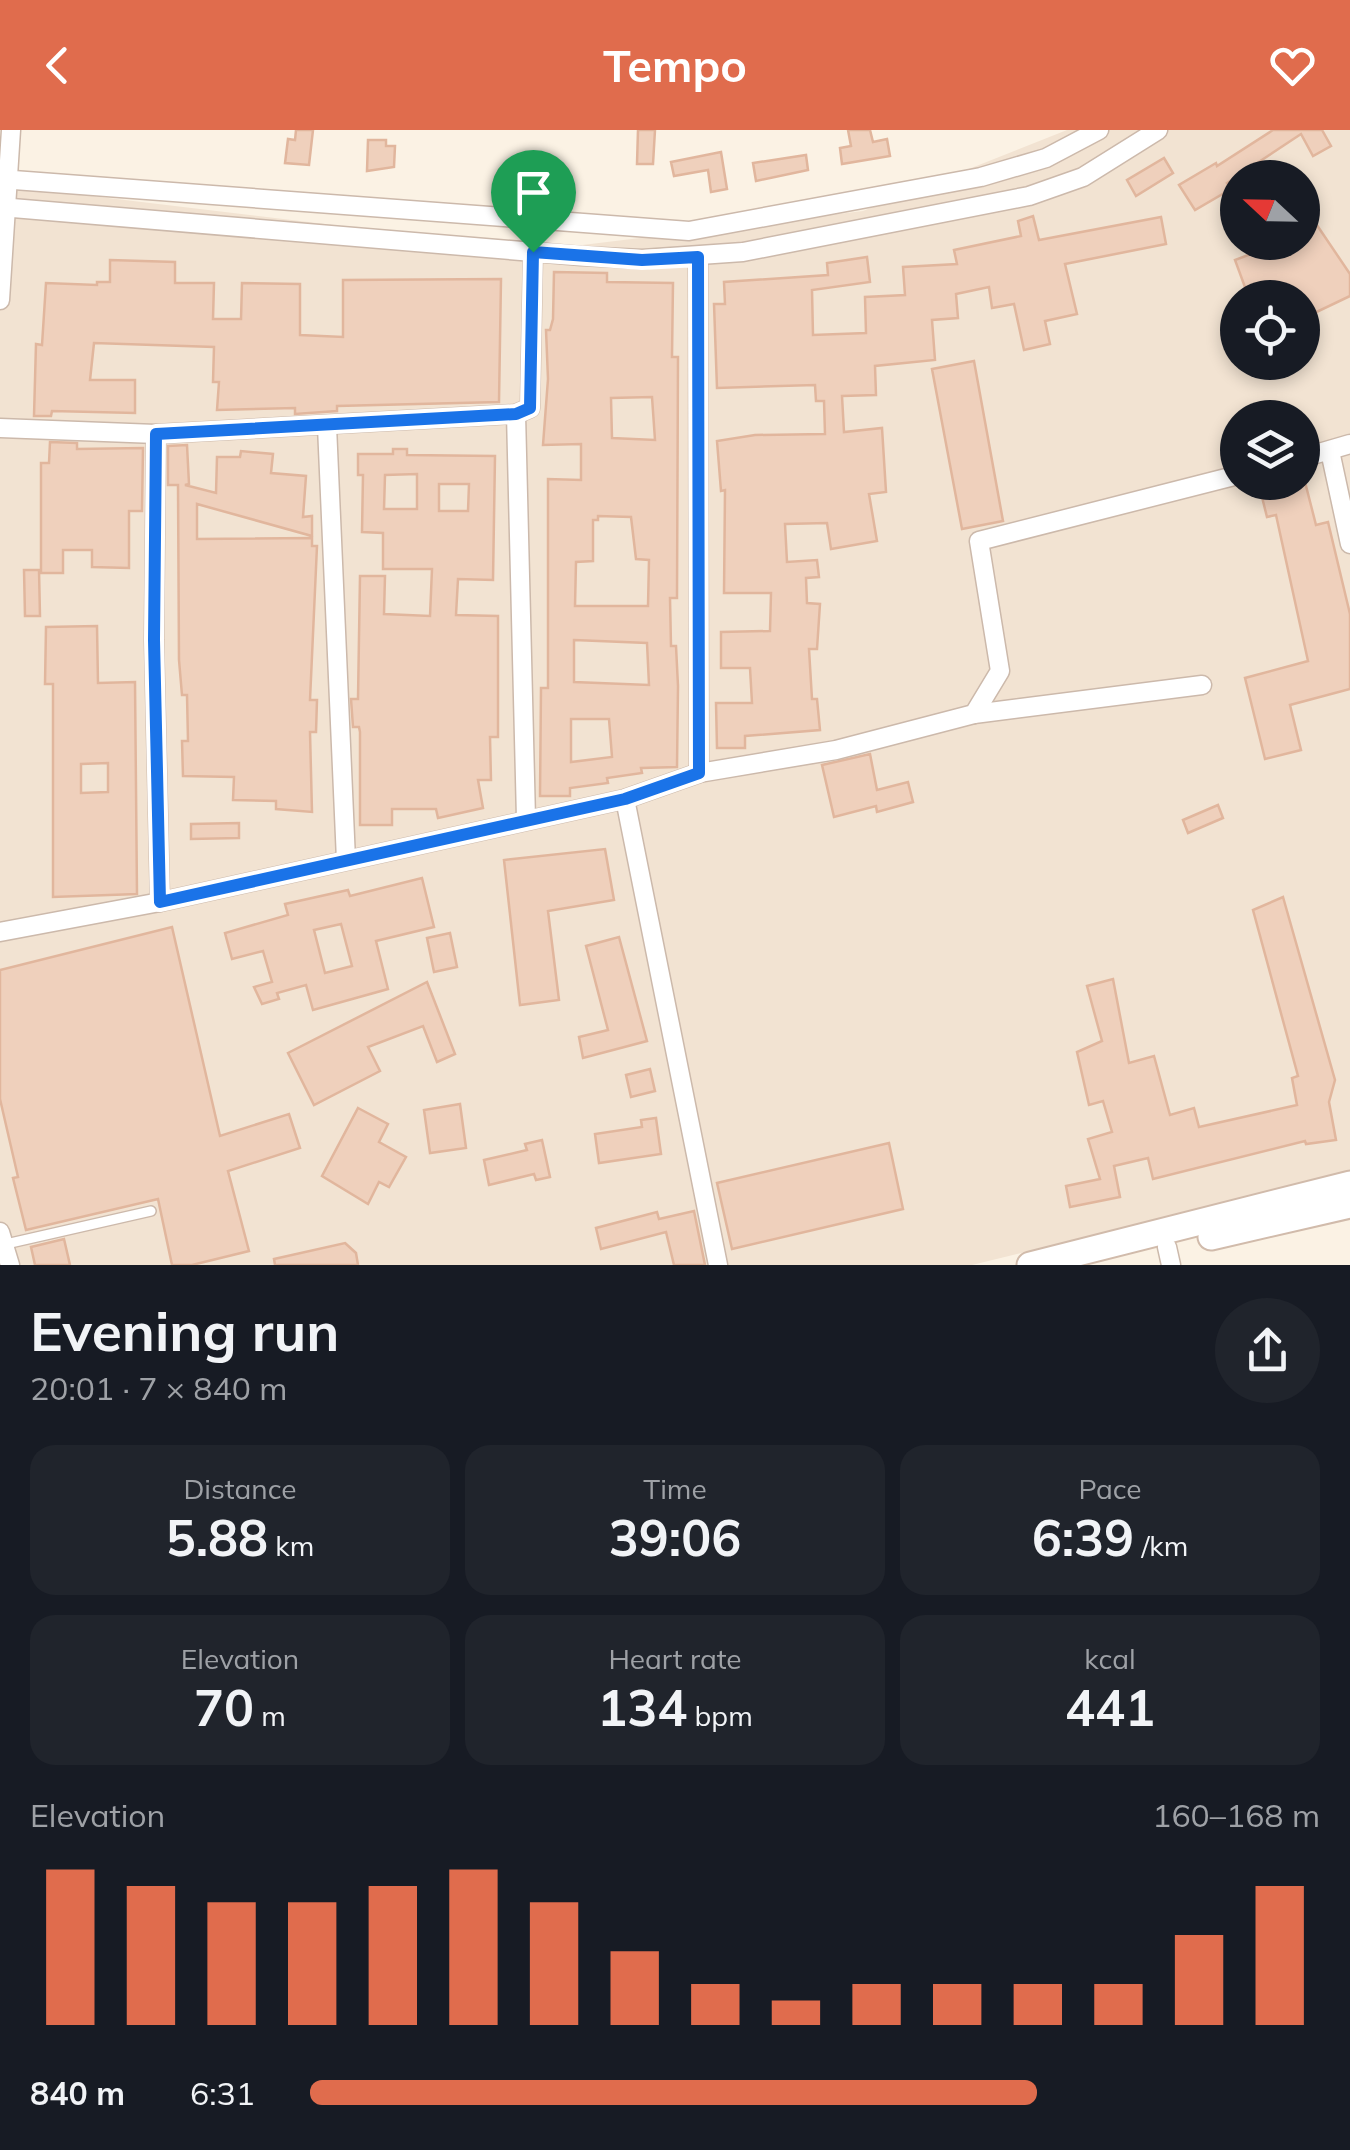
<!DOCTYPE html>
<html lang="en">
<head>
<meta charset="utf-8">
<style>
	body { margin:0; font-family:Mulish,sans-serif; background:#20242c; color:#f1f3f6; height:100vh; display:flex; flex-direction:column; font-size:38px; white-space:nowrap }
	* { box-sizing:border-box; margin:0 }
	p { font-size:32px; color:#9ea1a6 }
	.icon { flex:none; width:55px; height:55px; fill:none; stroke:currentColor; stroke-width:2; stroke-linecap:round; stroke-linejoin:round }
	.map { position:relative; height:1135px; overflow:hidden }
	.drawer { display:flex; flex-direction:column; background:#171b24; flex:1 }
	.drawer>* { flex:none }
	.needle { width:65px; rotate:292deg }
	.fabs { position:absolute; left:1220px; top:30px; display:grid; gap:20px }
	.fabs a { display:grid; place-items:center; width:100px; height:100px; border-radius:50%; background:#171b24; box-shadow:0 5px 15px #0003; font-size:50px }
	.pin { position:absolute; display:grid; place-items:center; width:85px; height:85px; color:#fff; margin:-102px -42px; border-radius:50% 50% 50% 0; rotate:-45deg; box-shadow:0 0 10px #0007 }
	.pin .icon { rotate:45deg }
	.round { display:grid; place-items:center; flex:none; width:105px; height:105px; border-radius:52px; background:#20242c }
	.headline { display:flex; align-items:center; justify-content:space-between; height:170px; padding:0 30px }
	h1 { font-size:55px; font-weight:700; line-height:75px }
	.metrics { display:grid; grid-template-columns:repeat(3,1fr); gap:15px; height:170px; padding:10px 30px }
	.metrics div { display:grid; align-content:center; border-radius:25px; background:#20242c; text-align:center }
	.metrics b { font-size:50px; font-weight:700 }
	.metrics small { font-size:28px; font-weight:400 }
	.metrics p { font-size:28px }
	.chart { height:280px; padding:20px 30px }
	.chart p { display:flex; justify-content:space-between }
	.chart svg { width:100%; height:180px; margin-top:10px; stroke:#e06c4d; stroke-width:6 }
	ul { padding:0 30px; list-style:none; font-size:32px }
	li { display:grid; grid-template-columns:160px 120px 1fr; align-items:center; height:75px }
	li i { height:25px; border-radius:12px; background:#e06c4d }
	header { display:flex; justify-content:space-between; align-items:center; height:130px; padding:0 30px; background:#e06c4d; color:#fff; font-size:45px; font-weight:700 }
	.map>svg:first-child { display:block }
	.residential { fill:#f2e3d2; fill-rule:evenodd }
	.building { fill:#efd0bc; stroke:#e1b69d; stroke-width:2.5; fill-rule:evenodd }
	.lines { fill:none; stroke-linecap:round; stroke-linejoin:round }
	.lane-casing { stroke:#ccb9ab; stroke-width:12 }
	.street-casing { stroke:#ccb9ab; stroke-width:21 }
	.secondary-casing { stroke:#d1bbab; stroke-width:29 }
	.lane { stroke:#fff; stroke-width:9 }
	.street { stroke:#fff; stroke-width:18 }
	.secondary { stroke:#fff; stroke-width:25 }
	.route-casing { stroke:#fff; stroke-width:20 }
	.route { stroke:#1a73e8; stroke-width:12 }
</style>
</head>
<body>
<header><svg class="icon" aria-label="back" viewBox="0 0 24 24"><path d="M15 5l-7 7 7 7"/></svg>Tempo<svg class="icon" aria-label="heart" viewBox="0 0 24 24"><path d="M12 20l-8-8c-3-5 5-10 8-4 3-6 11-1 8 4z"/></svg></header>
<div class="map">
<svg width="1350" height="1135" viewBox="0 0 1350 1135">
	<rect width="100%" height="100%" fill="#fbf2e4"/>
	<path class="residential" d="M1067,0H1350V1043L972,1135H0V55L541,120L863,81ZM1238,48H1302V112H1238ZM1238,168H1302V232H1238ZM1238,288H1302V352H1238Z"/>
	<g class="building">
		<polygon points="296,0 313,0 309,35 285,33 288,9 295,10"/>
		<polygon points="638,0 655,0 653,34 637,34"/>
		<polygon points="848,0 870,0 873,12 887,9 890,26 842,34 840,18 851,16"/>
		<polygon points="1273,0 1322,0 1331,16 1313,26 1301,4 1227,53 1231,59 1195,80 1179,55 1216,33 1217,36"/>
		<polygon points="368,10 386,10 386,16 395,16 394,37 367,41"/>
		<polygon points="721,22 727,59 711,62 708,40 674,46 671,32"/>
		<polygon points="806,25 808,40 756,51 753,33"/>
		<polygon points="1164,28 1173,43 1136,66 1127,50"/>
		<polygon points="1302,73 1350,144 1350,166 1302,189 1302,168 1249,168 1235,130 1283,112 1302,112"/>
		<polygon points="1033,86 1039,110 1161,87 1166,114 1065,134 1077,184 1045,191 1050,214 1024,220 1014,174 992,178 989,157 956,164 958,188 932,190 935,230 875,236 876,265 842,266 844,302 882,298 886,362 869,364 877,411 831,419 827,393 785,394 787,432 817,430 819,447 806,448 807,473 820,474 817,519 809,519 812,569 817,569 820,600 745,606 745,618 717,618 716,573 752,573 750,538 721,538 721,502 770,501 771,463 724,463 725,360 721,361 717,311 755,305 825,304 824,271 816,271 815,255 717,258 714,174 725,174 724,152 828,145 827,133 867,127 870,152 812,160 813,205 866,203 865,167 905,165 903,137 957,134 954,120 1021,106 1018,91"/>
		<polygon points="110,130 175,132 175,153 214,153 213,189 241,189 242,153 300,154 300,205 343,207 343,150 501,149 499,272 337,276 337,281 295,284 295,278 217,280 219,252 213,252 214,217 94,213 90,250 135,250 135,283 52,281 51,286 34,286 36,214 42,215 46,153 97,155 97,152 110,152"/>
		<path d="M554,142L607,143V152L673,153L672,227H678L677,468H670L671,516H676L678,556L677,637L641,638L642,643L607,648L608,653L570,658V666H540L541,558H548V349L581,350V314L543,315L548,249L546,200H550L553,189ZM652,267L655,310L612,308L611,268ZM598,386L631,387L636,429L649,430L648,476H575L576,432L593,431V390H598ZM574,510L647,513L649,555L574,552ZM571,589H609L612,627L571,632Z"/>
		<polygon points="974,231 1003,391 962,399 932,239"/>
		<polygon points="50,312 77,313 77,319 143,318 142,381 129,381 129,438 92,437 92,420 63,420 63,443 41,443 41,333 49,333"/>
		<polygon points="187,315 189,354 185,355 216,363 217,327 240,327 241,321 273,324 271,343 306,346 303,387 312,386 312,406 197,374 197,409 312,408 312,416 317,416 310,570 317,570 316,602 310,602 312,682 276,679 276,671 233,670 234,647 183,646 182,611 188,611 187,565 182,565 179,530 178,355 168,355 168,316"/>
		<path d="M393,319H407V325L495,326L493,450L458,449L456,485L498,486V607H490L491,650H478L483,678L438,688L436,679H392V695H360V602L359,597H353L351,569H358L360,446H385L384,484L430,486L432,439H383V403L362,402L363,345H358V324H393ZM417,344V379H384L385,345ZM439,354H469L468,381H439Z"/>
		<polygon points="1305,352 1316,395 1328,392 1350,484 1350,559 1290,575 1301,620 1265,629 1245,548 1308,531 1276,385 1267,387 1261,363"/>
		<polygon points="24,440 39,440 40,486 25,486"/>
		<path d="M97,496L98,553L135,552L137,764L53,767V554H45L46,497ZM108,633V662L81,663V634Z"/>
		<polygon points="870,624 877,660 908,652 913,672 877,682 876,676 834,687 822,635"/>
		<polygon points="1218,675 1223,688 1188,703 1183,690"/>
		<polygon points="239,693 239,708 191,709 191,694"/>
		<polygon points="605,719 614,770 548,781 559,870 520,875 504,730"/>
		<path d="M422,748L434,797L376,811L388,859L313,880L306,855L277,863L279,869L262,874L254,857L272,852L263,821L232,829L225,803L288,785L285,774L348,760L350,766ZM341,794L352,836L325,843L314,800Z"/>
		<polygon points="1283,767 1335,950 1329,972 1336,1010 1306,1014 1305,1011 1153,1049 1148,1028 1114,1036 1120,1067 1070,1077 1066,1056 1100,1049 1088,1009 1112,1002 1103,971 1089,975 1077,922 1102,911 1087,856 1113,849 1129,933 1154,926 1170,985 1194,978 1199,997 1297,975 1292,948 1298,946 1253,780"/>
		<polygon points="172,797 220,1006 289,984 300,1018 228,1041 249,1121 192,1135 172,1135 158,1069 26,1100 13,1048 18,1047 0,969 0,840"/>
		<polygon points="450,803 457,837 434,842 427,808"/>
		<polygon points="619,807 647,911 583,928 579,907 608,900 586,816"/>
		<polygon points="427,852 455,924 437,932 423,896 368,917 380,941 314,975 288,923"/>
		<polygon points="650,939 655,961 631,967 626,945"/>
		<polygon points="460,974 466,1018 430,1023 424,980"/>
		<polygon points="358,978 388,994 379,1012 406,1027 389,1057 379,1052 368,1074 322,1046"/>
		<polygon points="656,988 661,1024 599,1033 595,1004 642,997 641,990"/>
		<polygon points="542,1010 550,1047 536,1050 534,1044 489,1055 484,1030 527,1020 525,1014"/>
		<polygon points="889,1013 903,1079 732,1119 717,1053"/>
		<polygon points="694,1081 705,1135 674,1135 666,1102 601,1119 596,1098 657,1082 659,1089"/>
		<polygon points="64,1109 70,1135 35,1135 31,1117"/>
		<polygon points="345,1113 356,1123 358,1135 275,1135 274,1129"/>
	</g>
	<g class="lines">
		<g class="lane-casing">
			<polyline id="lane" points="6,1114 151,1081"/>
		</g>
		<g class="street-casing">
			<g id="street">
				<polyline points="0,49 689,101 981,47 1046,28 1099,0"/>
				<polyline points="0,77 581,126 642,129 743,122 1029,66 1083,47 1158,0"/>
				<polyline points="698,127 699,643"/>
				<polyline points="0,170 11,0"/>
				<polyline points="516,284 526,689"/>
				<polyline points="327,296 346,730"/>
				<polyline points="0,298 156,304 516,284 530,278 533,122"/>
				<polyline points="156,304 154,510 160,772"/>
				<polyline points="1330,321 1350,414"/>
				<polyline points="1302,328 1350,314"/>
				<polyline points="974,584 1202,555"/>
				<polyline points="625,669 718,1135"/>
				<polyline points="0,802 160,772 625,669 699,643 836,620 974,584 1000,541 979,411 1238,345"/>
				<polyline points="0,1102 10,1135"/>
				<polyline points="1167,1117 1171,1135"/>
			</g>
		</g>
		<g class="secondary-casing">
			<g id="secondary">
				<polyline points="1211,1107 1350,1075"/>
				<polyline points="1030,1135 1350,1054"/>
			</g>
		</g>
		<use href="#lane" class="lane"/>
		<use href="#street" class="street"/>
		<use href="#secondary" class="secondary"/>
	</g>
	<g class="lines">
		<g class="route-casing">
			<polygon id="route" points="533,122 642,130 698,127 699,643 625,669 160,772 154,510 156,304 516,284 530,278"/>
		</g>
		<use href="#route" class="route"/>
	</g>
</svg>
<div class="fabs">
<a><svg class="needle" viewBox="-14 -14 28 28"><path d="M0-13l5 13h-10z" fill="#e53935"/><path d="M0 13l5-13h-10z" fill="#9ea1a6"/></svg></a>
<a><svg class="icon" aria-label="locate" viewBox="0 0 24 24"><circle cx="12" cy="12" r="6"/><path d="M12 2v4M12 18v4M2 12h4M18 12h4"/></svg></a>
<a><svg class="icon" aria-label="layers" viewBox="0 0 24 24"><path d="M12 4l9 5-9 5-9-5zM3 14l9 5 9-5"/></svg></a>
</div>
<div class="pin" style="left:533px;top:122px;background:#1e9e55"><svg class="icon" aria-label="arrive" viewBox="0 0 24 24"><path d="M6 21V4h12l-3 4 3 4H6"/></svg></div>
</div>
<section class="drawer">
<div class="headline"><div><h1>Evening run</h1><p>20:01 · 7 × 840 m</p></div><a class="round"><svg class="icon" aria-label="share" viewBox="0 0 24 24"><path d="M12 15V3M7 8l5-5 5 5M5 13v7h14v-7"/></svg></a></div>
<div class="metrics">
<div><p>Distance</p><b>5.88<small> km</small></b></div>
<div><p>Time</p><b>39:06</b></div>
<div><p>Pace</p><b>6:39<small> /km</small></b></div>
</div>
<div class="metrics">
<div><p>Elevation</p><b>70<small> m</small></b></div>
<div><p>Heart rate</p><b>134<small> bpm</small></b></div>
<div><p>kcal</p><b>441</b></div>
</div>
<div class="chart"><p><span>Elevation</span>160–168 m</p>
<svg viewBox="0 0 160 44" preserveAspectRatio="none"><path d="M5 44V6M15 44V10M25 44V14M35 44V14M45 44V10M55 44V6M65 44V14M75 44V26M85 44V34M95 44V38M105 44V34M115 44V34M125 44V34M135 44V34M145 44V22M155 44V10"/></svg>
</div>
<ul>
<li><b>840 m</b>6:31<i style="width:72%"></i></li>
</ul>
</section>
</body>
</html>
